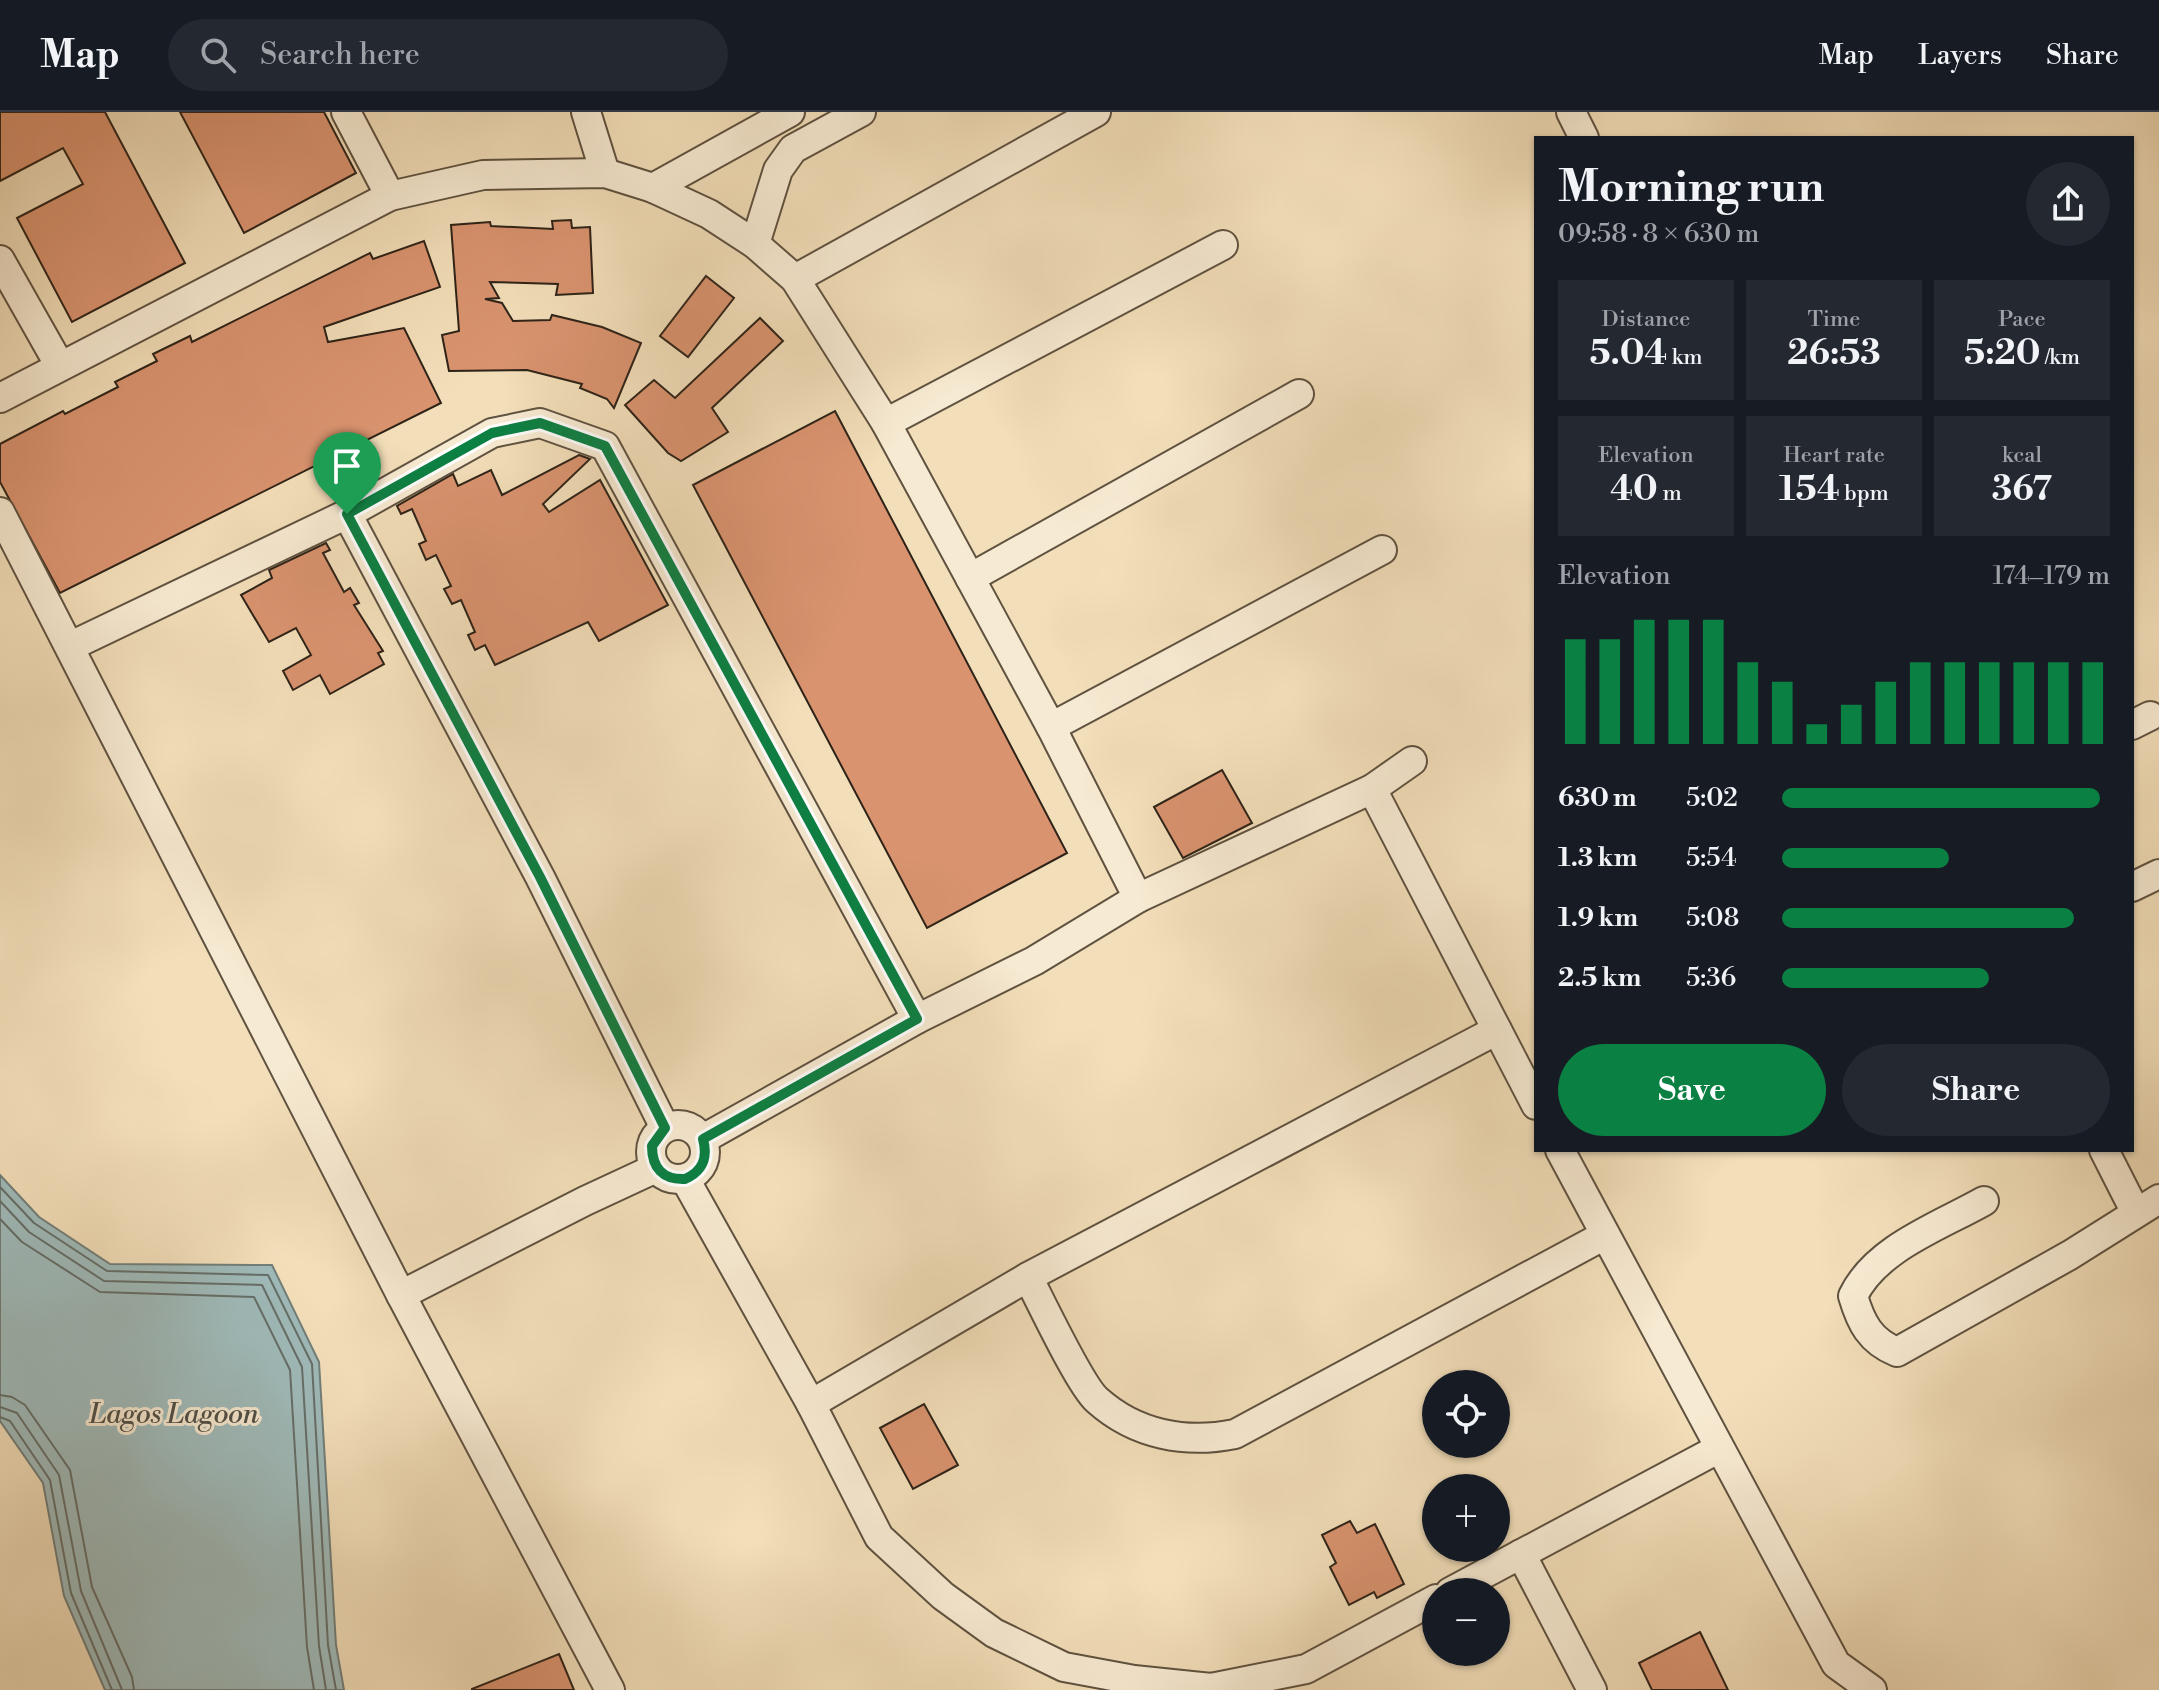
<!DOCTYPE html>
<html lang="en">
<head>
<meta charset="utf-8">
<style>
	body { margin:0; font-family:"Libre Bodoni",serif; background:#242831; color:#f1f3f6; height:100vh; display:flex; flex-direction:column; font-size:30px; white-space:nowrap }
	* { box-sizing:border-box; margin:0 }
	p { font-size:26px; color:#9ea1a6 }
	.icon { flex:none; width:44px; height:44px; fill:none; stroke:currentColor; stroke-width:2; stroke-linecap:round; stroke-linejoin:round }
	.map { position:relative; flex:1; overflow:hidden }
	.panel { position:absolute; left:1534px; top:24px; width:600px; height:1016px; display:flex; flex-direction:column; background:#171b24; border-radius:0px; box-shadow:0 2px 6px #0004 }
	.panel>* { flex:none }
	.tools { position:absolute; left:1422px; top:1258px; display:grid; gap:16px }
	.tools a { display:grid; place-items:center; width:88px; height:88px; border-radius:50%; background:#171b24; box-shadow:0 2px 6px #0004; font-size:40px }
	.pin { position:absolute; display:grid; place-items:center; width:68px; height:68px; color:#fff; margin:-82px -34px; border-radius:50% 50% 50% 0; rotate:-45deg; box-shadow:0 0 8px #0007 }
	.pin .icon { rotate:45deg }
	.round { display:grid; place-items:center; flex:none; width:84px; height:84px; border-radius:42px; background:#242831 }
	.head { display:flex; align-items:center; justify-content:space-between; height:136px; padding:0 24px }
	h1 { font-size:44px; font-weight:800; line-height:60px }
	.metrics { display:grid; grid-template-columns:repeat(3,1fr); gap:12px; height:136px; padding:8px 24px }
	.metrics div { display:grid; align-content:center; border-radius:0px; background:#242831; text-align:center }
	.metrics b { font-size:34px; font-weight:800 }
	.metrics small { font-size:22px; font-weight:400 }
	.metrics p { font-size:22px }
	.chart { height:224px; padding:16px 24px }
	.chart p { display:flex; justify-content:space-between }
	.chart svg { width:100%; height:144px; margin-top:8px; stroke:#0b8043; stroke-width:6 }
	.primary-button { display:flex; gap:16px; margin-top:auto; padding:16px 24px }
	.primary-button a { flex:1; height:92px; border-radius:48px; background:#0b8043; color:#fff; font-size:32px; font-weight:800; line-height:92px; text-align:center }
	.primary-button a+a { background:#242831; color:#f1f3f6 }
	ul { padding:0 24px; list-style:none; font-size:26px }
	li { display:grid; grid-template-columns:128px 96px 1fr; align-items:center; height:60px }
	li i { height:20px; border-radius:10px; background:#0b8043 }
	header { display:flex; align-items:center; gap:48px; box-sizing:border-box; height:112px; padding:0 40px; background:#171b24; border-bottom:2px solid #363941 }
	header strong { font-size:38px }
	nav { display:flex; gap:44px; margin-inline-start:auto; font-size:28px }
	.search { width:560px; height:72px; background:#242831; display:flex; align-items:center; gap:20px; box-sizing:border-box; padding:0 28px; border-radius:44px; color:#9ea1a6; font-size:30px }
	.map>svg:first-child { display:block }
	.water { fill:#9fbab9; stroke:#727e79; stroke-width:2 }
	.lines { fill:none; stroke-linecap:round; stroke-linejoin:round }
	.shore { stroke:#666e68; stroke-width:2 }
	.building { fill:#d9936f; stroke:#2e2318; stroke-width:2 }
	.minor-casing { stroke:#5f5240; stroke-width:32 }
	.minor { stroke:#f7ead2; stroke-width:28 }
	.route-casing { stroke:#fff; stroke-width:16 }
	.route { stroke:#0b8043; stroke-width:10 }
	.labels { text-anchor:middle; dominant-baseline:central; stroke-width:6; stroke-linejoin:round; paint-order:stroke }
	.water-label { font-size:28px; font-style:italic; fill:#505048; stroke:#f7ead2 }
</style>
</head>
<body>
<header>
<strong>Map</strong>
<div class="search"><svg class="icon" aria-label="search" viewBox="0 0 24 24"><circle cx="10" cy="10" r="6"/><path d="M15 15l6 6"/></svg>Search here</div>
<nav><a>Map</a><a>Layers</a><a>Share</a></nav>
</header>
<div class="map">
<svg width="2159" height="1578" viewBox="0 0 2159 1578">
	<rect width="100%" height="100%" fill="#f2deb9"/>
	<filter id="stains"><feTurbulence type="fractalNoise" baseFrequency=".0025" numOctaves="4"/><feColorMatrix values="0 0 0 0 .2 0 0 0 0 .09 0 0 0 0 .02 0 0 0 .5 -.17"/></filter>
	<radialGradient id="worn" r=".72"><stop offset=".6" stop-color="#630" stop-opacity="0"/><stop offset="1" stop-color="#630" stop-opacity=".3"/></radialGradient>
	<polygon class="water" points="0,1063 39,1105 110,1152 272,1153 319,1250 336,1533 344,1578 105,1578 64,1484 43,1371 0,1309"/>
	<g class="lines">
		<g class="shore">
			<polyline points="0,1075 34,1111 107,1159 268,1163 312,1252 328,1533 336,1578"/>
			<polyline points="0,1089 29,1120 104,1169 262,1173 302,1255 319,1534 326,1578"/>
			<polyline points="0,1107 22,1130 100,1180 254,1185 290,1258 307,1535 314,1578"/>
			<polyline points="0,1283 12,1285 25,1293 70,1358 92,1475 132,1565 134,1578"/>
			<polyline points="0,1295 17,1301 59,1363 81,1479 122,1578"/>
			<polyline points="0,1305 10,1309 50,1368 71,1481 112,1578"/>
		</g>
	</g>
	<g class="building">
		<polygon points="0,0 105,0 185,151 72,210 17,106 83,72 63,36 0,69"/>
		<polygon points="180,0 324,0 356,61 244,121"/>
		<polygon points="571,108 572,116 590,115 593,181 556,183 558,172 490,170 499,186 485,187 502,191 513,209 550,208 552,203 602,215 641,231 614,296 607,287 580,276 582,272 527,258 449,259 442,223 459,219 451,113 490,110 491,114 553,117 552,109"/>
		<polygon points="424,129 440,175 324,215 328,230 404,216 441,291 60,481 0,370 0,332 63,299 65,302 118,275 115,270 157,249 153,242 190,224 192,230 370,141 373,147"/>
		<polygon points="706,164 734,186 688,245 660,224"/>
		<polygon points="760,206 783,229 712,296 728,320 681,349 668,341 625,293 654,268 675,286"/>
		<polygon points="835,299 1067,741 927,816 693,373"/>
		<polygon points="579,343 590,347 543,392 549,400 600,368 668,493 599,529 588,510 495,553 485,533 475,538 468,523 475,520 461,488 452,492 444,477 451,474 436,443 426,448 419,432 426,429 412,397 401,402 397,394 453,362 458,374 491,358 502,383"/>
		<polygon points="326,431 330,438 323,441 344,480 350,476 359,491 354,493 383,539 378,541 384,552 330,582 320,563 293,578 283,559 311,543 296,516 269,530 241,483 272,466 269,458"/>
		<polygon points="1222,658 1252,711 1183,746 1154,695"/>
		<polygon points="924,1292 958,1353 913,1377 880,1316"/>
		<polygon points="1350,1409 1357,1421 1375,1412 1404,1472 1377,1486 1374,1480 1349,1493 1330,1455 1336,1451 1322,1423"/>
		<polygon points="1700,1520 1728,1578 1652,1578 1639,1551"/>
		<polygon points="559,1542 574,1578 472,1578 472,1577"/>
	</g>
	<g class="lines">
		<g class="minor-casing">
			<g id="minor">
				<polyline points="346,0 390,84"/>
				<polyline points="586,0 605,61"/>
				<polyline points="1571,0 1584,26"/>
				<polyline points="653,76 790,0"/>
				<polyline points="755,132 778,58 793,37 861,0"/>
				<polyline points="0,148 60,254"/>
				<polyline points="795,167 1096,0"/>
				<polyline points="0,286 390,84 483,63 605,61 653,76 709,102 755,132 795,167 886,311 1051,615 1138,786"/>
				<polyline points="886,311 1223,133"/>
				<polyline points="0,400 401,1183"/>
				<polyline points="347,402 540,765 665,1016"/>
				<polyline points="970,466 1299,282"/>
				<polyline points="71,534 347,402 492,321 540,311 605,334 917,907"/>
				<polyline points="2132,613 2150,604"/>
				<polyline points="1051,615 1382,438"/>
				<polyline points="1372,677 1536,993"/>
				<polyline points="2132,775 2159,762"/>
				<circle cx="678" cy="1040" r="27"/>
				<polyline points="703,1027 917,907 1034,849 1138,786 1372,677 1412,649"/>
				<polyline points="1560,1038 1836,1552 1872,1578"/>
				<polyline points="2104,1038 2135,1099"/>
				<polyline points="685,1067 811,1292"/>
				<path d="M1984,1089C1940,1114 1876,1136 1853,1184C1861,1211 1870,1229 1897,1240L2070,1143L2159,1087"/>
				<path d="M1028,1165C1041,1190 1080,1273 1097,1288C1136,1323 1186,1332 1235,1322L1605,1123"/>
				<polyline points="1521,1442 1592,1578"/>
				<polyline points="1450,1480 1718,1337"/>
				<polyline points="1436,1487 1306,1557 1211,1576 1134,1568 1064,1555 994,1521 943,1484 879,1425 811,1292 1028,1165 1497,918"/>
				<polyline points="610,1578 401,1183 585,1089 656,1056"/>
			</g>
		</g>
		<use href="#minor" class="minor"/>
	</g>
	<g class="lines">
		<g class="route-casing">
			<path id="route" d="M540,311L605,334L917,907L703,1027C708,1046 703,1059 685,1067C663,1068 652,1056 652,1034L665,1016L540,765L347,402L492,321Z"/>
		</g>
		<use href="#route" class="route"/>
	</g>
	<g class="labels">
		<g class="water-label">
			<text x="174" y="1302">Lagos Lagoon</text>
		</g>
	</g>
	<rect width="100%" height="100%" filter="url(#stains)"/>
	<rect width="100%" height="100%" fill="url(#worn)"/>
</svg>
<div class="tools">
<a><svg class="icon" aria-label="locate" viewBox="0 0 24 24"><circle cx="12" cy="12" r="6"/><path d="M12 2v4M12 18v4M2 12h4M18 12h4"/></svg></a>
<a>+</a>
<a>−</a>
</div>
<div class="pin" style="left:347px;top:402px;background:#1e9e55"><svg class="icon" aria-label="arrive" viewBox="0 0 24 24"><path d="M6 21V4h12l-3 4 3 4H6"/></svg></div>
<section class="panel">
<div class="head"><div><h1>Morning run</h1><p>09:58 · 8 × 630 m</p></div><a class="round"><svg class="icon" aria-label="share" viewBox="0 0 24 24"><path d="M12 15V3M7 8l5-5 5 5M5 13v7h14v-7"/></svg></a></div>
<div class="metrics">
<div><p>Distance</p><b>5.04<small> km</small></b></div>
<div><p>Time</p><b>26:53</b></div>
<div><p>Pace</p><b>5:20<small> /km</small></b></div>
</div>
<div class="metrics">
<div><p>Elevation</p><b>40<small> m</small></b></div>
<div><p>Heart rate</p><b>154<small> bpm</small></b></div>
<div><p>kcal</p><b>367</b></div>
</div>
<div class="chart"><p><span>Elevation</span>174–179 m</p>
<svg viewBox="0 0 160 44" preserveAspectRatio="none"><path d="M5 44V12M15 44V12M25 44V6M35 44V6M45 44V6M55 44V19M65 44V25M75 44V38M85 44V32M95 44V25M105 44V19M115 44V19M125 44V19M135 44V19M145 44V19M155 44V19"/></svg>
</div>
<ul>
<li><b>630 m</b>5:02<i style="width:97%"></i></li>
<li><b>1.3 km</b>5:54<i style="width:51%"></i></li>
<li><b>1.9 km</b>5:08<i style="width:89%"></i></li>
<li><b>2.5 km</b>5:36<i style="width:63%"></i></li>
</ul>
<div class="primary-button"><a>Save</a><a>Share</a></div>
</section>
</div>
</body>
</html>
